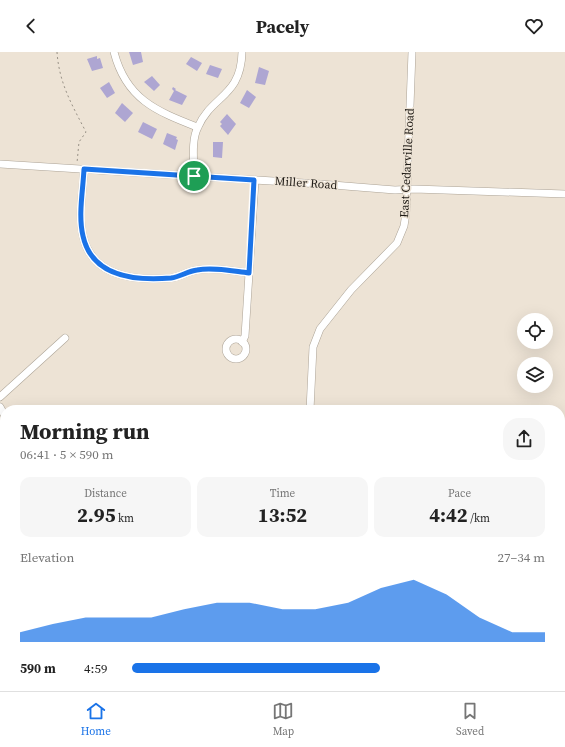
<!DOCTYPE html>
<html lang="en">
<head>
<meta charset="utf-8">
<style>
	body { margin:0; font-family:"Source Serif 4",serif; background:#f6f6f6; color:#222; height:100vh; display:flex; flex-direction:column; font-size:15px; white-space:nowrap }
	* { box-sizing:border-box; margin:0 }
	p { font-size:13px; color:#767676 }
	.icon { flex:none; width:22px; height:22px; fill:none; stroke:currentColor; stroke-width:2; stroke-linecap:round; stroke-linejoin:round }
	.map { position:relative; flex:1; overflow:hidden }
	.drawer { position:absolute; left:0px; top:353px; width:565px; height:286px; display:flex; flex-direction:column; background:#fff; border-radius:16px 16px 0 0; box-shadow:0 4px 16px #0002 }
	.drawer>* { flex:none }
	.buttons { position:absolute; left:517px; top:261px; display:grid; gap:8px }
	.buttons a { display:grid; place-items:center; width:36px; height:36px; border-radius:50%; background:#fff; box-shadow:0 4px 16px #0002; font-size:20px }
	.pin { position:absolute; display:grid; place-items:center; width:34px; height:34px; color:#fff; margin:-17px; border:2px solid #fff; border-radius:50%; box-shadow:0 1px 4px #0007 }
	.round { display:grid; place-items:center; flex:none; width:42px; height:42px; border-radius:16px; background:#f6f6f6 }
	.head { display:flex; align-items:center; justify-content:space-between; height:68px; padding:0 20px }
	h1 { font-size:22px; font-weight:700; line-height:30px }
	.figures { display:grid; grid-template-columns:repeat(3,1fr); gap:6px; height:68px; padding:4px 20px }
	.figures div { display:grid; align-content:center; border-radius:10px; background:#f6f6f6; text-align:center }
	.figures b { font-size:20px; font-weight:700 }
	.figures small { font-size:11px; font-weight:400 }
	.figures p { font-size:11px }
	.chart { height:112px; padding:8px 20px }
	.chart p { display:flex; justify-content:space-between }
	.chart svg { width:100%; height:72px; margin-top:4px; fill:#1a73e8; opacity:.7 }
	ul { padding:0 20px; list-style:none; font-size:13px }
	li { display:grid; grid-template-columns:64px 48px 1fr; align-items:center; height:30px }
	li i { height:10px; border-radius:5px; background:#1a73e8 }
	header { display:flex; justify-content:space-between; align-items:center; height:52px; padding:0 20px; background:#fff; font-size:18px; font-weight:700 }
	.menu { display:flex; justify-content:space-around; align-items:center; height:56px; border-top:1px solid #e0e0e0; background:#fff; font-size:11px; color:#767676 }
	.menu a { display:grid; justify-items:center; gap:2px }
	.menu .active { color:#1a73e8 }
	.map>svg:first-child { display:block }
	.building { fill:#aea6d2 }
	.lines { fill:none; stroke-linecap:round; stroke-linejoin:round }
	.minor-casing { stroke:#aca396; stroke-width:8 }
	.path { stroke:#979085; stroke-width:1; stroke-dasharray:2 3; stroke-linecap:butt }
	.minor { stroke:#fff; stroke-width:7 }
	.route-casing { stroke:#fff; stroke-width:8 }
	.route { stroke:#1a73e8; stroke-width:5 }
	.labels { text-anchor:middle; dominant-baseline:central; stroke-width:3; stroke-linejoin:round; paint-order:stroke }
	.street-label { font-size:12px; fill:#1e1a15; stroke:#ede3d5 }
</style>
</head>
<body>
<header><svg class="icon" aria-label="back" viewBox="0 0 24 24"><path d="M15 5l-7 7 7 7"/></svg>Pacely<svg class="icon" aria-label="heart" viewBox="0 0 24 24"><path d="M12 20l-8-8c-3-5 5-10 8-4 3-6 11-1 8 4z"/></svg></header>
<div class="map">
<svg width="565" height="639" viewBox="0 0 565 639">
	<rect width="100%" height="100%" fill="#ede3d5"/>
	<g class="building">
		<polygon points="129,0 141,0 143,10 133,13"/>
		<polygon points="97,4 97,7 100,6 103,16 92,19 87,7"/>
		<polygon points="191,5 202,11 197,19 186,12"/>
		<polygon points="210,13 222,17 218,26 206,22"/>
		<polygon points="259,15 269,19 265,33 255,31"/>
		<polygon points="152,24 160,33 154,39 144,30"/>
		<polygon points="109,30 115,41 107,46 100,36"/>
		<polygon points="173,35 176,37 175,38 187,44 182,53 169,48 174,39 172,37"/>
		<polygon points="247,38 256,45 249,56 240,51"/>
		<polygon points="122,51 133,61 125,70 115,61"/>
		<polygon points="227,62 236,72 228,83 220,74 222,72 220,70"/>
		<polygon points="143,70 157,77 152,87 138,80"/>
		<polygon points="167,81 177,85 176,87 178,88 175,98 163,92"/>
		<polygon points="213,90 223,90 222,106 213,105"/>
	</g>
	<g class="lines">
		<g class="minor-casing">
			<g id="minor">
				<path d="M114,0C126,47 156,59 197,75"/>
				<polyline points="0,112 320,132 395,138 414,137 565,142"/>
				<path d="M84,117C83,139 78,163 83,184C92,225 136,229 171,226C180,225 188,219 197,218C213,215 232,219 249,221"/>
				<path d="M194,124C194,109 191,88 198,75C212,43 241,45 242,0"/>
				<circle cx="236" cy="297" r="10"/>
				<polyline points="242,290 245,284 255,128"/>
				<polyline points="0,345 65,286"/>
				<polyline points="0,355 5,364"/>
				<polyline points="310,358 313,295 320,277 351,238 397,191 404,174 406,161 412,0"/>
				<polyline points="0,635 53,639"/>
				<polyline points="300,639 301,634"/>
			</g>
		</g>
		<path class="path" d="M57,0C59,31 72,53 86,80L79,90L77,111"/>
		<use href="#minor" class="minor"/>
	</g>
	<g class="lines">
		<g class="route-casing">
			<path id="route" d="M84,117L254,128L249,221C232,219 213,215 197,218C188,219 180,225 171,226C136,229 92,225 83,184C78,163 83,139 84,117Z"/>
		</g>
		<use href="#route" class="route"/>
	</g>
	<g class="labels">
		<g class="street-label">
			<text transform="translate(407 111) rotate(-87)">East Cedarville Road</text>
			<text transform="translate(306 131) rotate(4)">Miller Road</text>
		</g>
	</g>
</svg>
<div class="buttons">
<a><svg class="icon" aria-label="locate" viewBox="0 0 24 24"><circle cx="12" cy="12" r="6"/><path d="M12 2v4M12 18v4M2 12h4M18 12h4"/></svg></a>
<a><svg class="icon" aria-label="layers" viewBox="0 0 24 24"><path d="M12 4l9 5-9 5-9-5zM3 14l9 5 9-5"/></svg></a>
</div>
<div class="pin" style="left:194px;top:124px;background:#1e9e55"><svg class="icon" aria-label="arrive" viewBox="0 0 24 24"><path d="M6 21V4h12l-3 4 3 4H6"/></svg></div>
<section class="drawer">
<div class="head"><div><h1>Morning run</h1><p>06:41 · 5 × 590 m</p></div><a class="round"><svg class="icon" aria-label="share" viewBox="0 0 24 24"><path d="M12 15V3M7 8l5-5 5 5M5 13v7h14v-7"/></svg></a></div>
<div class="figures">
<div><p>Distance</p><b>2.95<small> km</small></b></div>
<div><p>Time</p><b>13:52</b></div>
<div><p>Pace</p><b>4:42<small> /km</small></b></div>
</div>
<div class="chart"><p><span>Elevation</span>27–34 m</p>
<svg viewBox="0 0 160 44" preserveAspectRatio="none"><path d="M0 44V38L10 33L20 29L30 29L40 29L50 24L60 20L70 20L80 24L90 24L100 20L110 11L120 6L130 15L140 29L150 38L160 38V44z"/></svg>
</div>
<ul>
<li><b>590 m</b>4:59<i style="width:60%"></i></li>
</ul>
</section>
</div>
<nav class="menu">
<a class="active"><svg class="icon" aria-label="home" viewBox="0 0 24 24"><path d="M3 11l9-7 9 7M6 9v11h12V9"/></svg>Home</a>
<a><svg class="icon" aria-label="map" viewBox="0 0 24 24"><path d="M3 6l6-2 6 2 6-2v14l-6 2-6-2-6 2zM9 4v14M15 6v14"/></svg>Map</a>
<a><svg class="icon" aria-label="saved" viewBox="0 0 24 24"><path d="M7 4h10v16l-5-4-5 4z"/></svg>Saved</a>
</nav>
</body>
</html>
